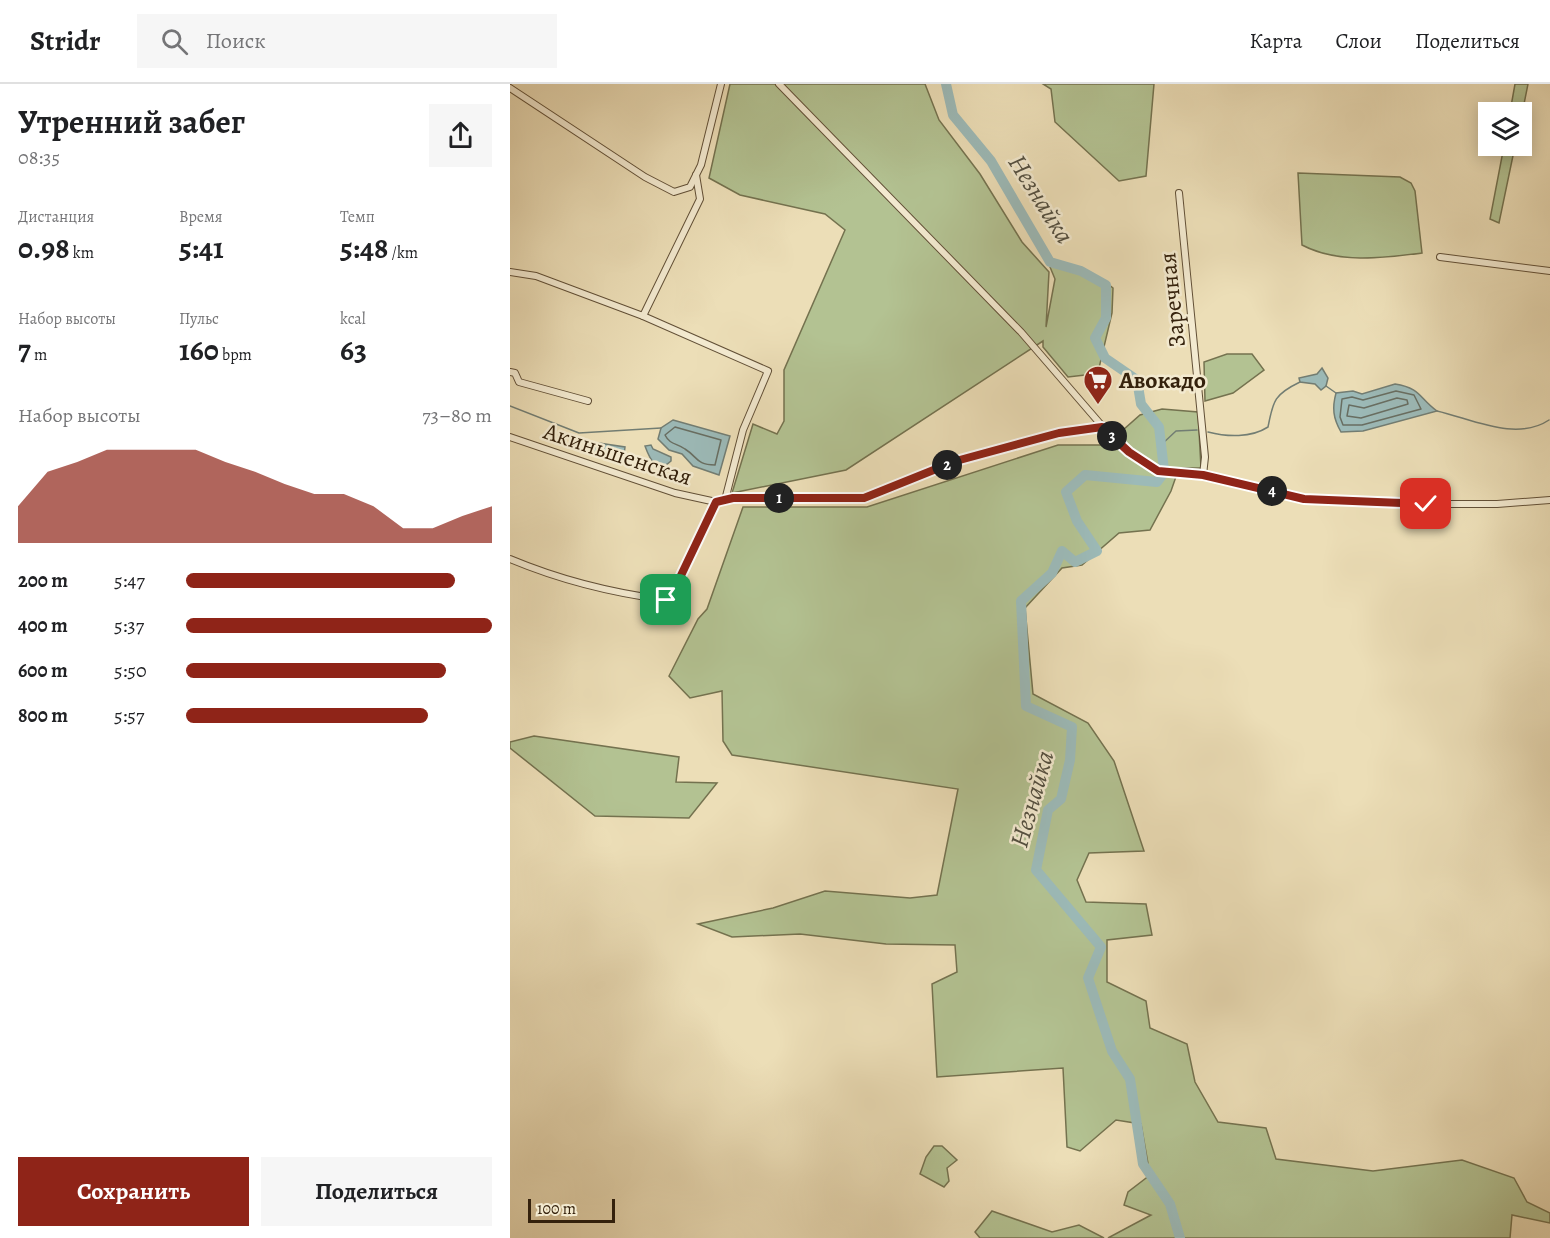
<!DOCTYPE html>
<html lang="ru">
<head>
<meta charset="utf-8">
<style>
	body { margin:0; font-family:Alegreya,serif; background:#f6f6f6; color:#202124; height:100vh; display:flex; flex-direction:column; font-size:22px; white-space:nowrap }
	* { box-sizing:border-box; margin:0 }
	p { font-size:20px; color:#757577 }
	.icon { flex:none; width:33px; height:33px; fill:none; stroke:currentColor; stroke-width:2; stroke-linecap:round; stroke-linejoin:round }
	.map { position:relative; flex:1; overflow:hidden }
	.sheet { display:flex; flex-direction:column; background:#fff; width:510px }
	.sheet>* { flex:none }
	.buttons { position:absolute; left:968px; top:18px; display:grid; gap:12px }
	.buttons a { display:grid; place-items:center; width:54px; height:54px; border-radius:0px; background:#fff; box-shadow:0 3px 15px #0003; font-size:30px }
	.scale { position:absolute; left:18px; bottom:15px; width:87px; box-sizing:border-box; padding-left:6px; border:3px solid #34210c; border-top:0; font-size:16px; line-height:21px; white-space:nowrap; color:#34210c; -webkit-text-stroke:4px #f3ead0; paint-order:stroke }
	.pin { position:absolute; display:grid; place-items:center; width:51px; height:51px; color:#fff; margin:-26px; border-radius:12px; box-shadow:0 3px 9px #0006 }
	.km { position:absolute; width:30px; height:30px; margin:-15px; border-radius:50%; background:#222; color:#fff; font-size:16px; line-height:30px; text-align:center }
	.round { display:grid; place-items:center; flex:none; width:63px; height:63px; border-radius:0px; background:#f6f6f6 }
	.head { display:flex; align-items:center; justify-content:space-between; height:102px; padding:0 18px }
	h1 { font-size:33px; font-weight:700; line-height:45px }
	.metrics { display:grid; grid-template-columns:repeat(3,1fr); gap:9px; height:102px; padding:6px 18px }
	.metrics div { display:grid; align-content:center }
	.metrics b { font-size:30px; font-weight:700 }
	.metrics small { font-size:16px; font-weight:400 }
	.metrics p { font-size:16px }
	.chart { height:168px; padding:12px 18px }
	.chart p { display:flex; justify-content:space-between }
	.chart svg { width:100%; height:108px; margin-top:6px; fill:#8f2418; opacity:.7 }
	.primary-button { display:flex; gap:12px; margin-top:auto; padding:12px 18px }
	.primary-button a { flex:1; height:69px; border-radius:0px; background:#8f2418; color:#fff; font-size:24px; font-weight:700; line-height:69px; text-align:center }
	.primary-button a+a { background:#f6f6f6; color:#202124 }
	ul { padding:0 18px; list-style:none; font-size:20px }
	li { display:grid; grid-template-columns:96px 72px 1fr; align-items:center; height:45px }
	li i { height:15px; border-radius:8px; background:#8f2418 }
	header { display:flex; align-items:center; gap:36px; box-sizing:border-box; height:84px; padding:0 30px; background:#fff; border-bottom:2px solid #e0e0e0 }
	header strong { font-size:28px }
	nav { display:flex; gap:33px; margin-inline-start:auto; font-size:21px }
	.search { width:420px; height:54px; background:#f6f6f6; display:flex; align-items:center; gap:15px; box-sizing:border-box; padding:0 21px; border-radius:0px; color:#757577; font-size:22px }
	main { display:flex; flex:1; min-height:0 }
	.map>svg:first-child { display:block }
	.green { fill:#b3c292; stroke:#74724f; stroke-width:1.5 }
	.water { fill:#9cbab8; stroke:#727d73; stroke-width:1.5 }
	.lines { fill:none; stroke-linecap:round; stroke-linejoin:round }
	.shore { stroke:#686e62; stroke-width:1.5 }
	.stream { stroke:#727d73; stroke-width:1.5 }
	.river { stroke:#9cbab8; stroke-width:10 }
	.minor-casing { stroke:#625037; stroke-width:8 }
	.minor { stroke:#f3ead0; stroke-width:6 }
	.route-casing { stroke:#fff; stroke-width:12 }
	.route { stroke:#8f2418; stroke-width:8 }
	.labels { text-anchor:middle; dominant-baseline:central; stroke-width:5; stroke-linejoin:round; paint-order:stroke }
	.street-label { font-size:24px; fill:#34210c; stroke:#f3ead0 }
	.poi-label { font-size:24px; font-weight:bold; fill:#34210c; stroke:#f3ead0; text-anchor:start }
	.water-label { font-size:26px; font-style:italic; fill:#534f40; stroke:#f3ead0 }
</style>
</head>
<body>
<header>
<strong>Stridr</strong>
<div class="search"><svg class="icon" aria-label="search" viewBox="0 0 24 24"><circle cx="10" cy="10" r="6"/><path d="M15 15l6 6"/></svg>Поиск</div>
<nav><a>Карта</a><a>Слои</a><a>Поделиться</a></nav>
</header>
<main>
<section class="sheet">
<div class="head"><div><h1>Утренний забег</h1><p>08:35</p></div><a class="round"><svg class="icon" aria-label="share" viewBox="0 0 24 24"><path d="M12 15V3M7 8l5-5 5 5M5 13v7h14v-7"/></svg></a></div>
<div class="metrics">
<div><p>Дистанция</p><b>0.98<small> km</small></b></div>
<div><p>Время</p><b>5:41</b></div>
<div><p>Темп</p><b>5:48<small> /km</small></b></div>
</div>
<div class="metrics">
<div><p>Набор высоты</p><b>7<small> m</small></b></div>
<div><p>Пульс</p><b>160<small> bpm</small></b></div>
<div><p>kcal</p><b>63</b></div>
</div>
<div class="chart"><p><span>Набор высоты</span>73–80 m</p>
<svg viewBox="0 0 160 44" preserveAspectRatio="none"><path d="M0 44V29L10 15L20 11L30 6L40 6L50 6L60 6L70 11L80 15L90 20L100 24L110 24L120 29L130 38L140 38L150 33L160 29V44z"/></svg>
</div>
<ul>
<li><b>200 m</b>5:47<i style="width:88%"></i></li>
<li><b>400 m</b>5:37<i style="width:100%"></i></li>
<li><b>600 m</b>5:50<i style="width:85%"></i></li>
<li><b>800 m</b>5:57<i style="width:79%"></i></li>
</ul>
<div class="primary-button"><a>Сохранить</a><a>Поделиться</a></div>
</section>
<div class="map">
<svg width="1040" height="1154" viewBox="0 0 1040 1154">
	<rect width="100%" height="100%" fill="#ecdeb7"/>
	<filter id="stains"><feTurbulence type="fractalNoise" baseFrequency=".00333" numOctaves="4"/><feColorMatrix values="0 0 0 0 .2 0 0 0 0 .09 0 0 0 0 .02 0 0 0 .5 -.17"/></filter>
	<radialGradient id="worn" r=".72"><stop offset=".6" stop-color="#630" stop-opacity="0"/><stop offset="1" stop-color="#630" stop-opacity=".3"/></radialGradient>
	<g class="green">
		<path d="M220,0H415L429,36L470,90L512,158L539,188L536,243L545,195L540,183L542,175C565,182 585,188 603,204L602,229L589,284L575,291L558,293L533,263V257L336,386L222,409L243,340L267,350L274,337V286L335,146L315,130L230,111L199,94Z"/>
		<polygon points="533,0 644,0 636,92 609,97 545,38 541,5"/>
		<polygon points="1005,0 1018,0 1011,35 1011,28 1000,28"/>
		<polygon points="994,62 1005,62 989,139 980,135"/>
		<path d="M788,89L890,93L901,99L905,107L912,169C873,174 828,180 792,161Z"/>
		<polygon points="717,270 742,270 754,286 723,309 695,317 694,278"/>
		<polygon points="652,325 688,328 691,384 669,384 661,407 640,446 609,449 572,481 552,484 515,524 523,610 578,639 604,677 634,767 579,769 567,796 576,818 636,820 642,851 597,856 597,898 636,917 640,944 677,960 685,998 708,1038 756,1044 766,1075 863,1087 952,1076 1004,1094 1017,1118 1040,1129 1040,1139 1002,1131 1000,1154 598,1154 641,1131 614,1121 618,1108 640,1091 631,1040 606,1036 570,1067 557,1063 553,984 427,993 422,900 447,888 445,861 376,860 290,850 222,853 188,840 263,824 315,807 400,814 427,811 448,705 222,671 213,657 212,607 180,614 159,592 188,535 197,525 233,423 357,423 548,361 596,361 630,331"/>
		<polygon points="24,652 169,673 166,698 207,699 179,734 85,732 0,664 0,658"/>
		<polygon points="424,1062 432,1062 447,1076 437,1084 439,1097 434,1103 410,1090 416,1073"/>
		<polygon points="482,1127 542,1148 569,1141 594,1154 470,1154 465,1148"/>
	</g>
	<g class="water">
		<polygon points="812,284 818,294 816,302 811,306 805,300 790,298 789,294 807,290"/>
		<path d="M885,300C911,304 909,314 927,327L853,347L831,348C823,334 822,324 826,309L843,307L852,310Z"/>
		<polygon points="163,336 220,352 209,391 183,382 172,370 159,366 148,355 151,344"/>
		<polygon points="82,358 115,363 114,371 109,376 91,374 79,367"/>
		<path d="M141,361L143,365L161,373V377C147,390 140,376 135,362Z"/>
	</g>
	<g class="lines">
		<g class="shore">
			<polygon points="886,307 904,311 911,325 852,341 833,341 830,333 832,315 842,313 853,316"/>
			<polygon points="887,314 897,316 898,320 851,334 837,332 839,321 854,324"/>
			<path d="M165,343L211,356L205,381C186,381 188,373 175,365C167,359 160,361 155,351Z"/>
		</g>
		<g class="stream">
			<polyline points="816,302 826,309"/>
			<polyline points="0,322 69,349 151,344"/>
			<path d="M927,327C962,335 1006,358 1039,336"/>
			<path d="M698,348C717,353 741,354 758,343C763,316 765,310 790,298"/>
			<polyline points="651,361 666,347 687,346"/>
		</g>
		<g class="river">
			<polyline points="436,0 443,31 481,77 540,178 571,187 596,201 596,234 585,254 595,274 627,296 631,320 649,343 654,386"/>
			<polyline points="653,390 647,398 575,391 556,408 567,437 587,467 565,478 552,467 542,489 511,517 516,622 562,643 560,676 551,715 538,726 526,786 591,863 578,894 602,967 620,995 633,1080 660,1120 670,1154"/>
		</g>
		<g class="minor-casing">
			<g id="minor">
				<polyline points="269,0 511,248 593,343"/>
				<polyline points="0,4 135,93 164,108 180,103 191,81 211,0"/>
				<polyline points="669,109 695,373 693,391"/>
				<polyline points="930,173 1040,187"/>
				<polyline points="0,188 26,192 133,232 190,115 186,91"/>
				<polyline points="133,232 258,287 233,346 215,416"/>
				<polyline points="0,288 5,289 9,298 78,317"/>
				<polyline points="0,353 165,409 206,418"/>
				<path d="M0,475C50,496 102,509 156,516L165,504L206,418L223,414H354L446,377L549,349L593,343L619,368L648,387L693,391L793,415L916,420H987L1040,416"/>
			</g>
		</g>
		<use href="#minor" class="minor"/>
	</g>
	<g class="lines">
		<g class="route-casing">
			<polyline id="route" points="156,516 165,504 206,418 223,414 354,414 446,377 549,349 592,343 619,368 648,387 693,391 794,415 916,420"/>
		</g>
		<use href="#route" class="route"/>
	</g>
	<defs>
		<g id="supermarket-pin" transform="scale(1.5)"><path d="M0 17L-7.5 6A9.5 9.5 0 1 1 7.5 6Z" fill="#8f2418" stroke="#f3ead0"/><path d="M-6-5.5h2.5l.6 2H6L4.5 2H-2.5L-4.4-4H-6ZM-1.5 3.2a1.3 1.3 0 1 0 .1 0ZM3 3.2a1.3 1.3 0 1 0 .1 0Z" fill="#fff"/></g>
	</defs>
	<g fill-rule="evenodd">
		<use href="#supermarket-pin" x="588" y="296"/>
	</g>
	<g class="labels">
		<g class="street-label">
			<text transform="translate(662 216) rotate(-96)">Заречная</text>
			<text transform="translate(108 370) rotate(18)">Акиньшенская</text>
		</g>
		<g class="poi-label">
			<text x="609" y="296">Авокадо</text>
		</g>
		<g class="water-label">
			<text transform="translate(531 115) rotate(58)">Незнайка</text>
			<text transform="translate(522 715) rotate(-74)">Незнайка</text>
		</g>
	</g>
	<rect width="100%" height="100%" filter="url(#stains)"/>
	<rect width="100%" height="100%" fill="url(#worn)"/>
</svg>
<div class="buttons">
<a><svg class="icon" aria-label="layers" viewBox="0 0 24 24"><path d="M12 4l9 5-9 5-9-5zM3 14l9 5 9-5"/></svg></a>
</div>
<div class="scale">100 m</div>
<div class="pin" style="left:156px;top:516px;background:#1e9e55"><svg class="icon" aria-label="arrive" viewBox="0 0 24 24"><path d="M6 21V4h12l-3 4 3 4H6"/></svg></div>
<div class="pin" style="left:916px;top:420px;background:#d93025"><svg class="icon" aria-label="check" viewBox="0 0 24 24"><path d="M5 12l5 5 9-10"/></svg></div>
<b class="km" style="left:269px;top:414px">1</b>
<b class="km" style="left:437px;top:381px">2</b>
<b class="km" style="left:602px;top:352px">3</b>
<b class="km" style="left:762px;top:407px">4</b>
</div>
</main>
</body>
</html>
